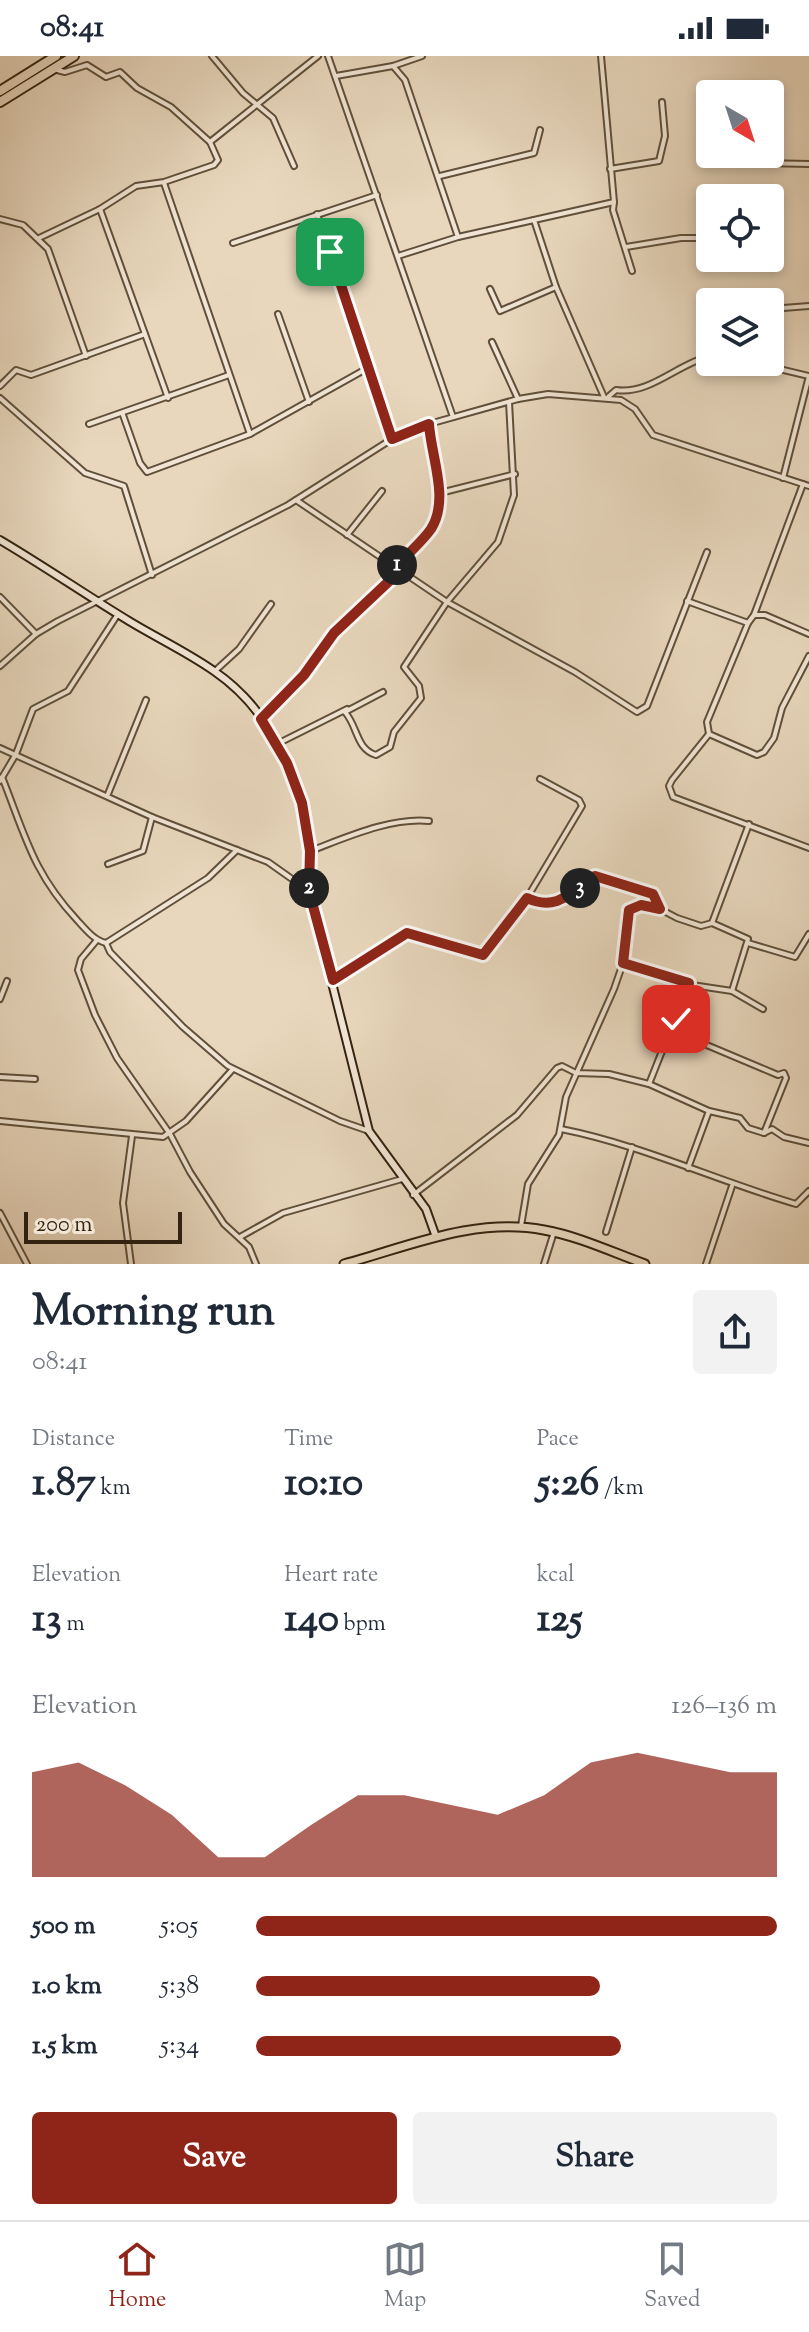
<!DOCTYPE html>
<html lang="en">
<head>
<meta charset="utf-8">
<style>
	body { margin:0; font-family:"Sorts Mill Goudy",serif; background:#f2f2f3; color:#1f2937; height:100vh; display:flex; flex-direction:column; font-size:30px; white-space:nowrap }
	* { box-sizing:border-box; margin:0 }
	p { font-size:26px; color:#747a83 }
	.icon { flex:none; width:44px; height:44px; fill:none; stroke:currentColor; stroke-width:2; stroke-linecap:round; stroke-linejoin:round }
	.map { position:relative; height:1208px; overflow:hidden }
	.details { display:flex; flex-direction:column; background:#fff; flex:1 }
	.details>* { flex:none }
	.needle { width:52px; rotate:141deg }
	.tools { position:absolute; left:696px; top:24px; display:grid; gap:16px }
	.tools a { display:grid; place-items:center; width:88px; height:88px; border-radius:8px; background:#fff; box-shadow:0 4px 12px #0003; font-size:40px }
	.scale { position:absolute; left:24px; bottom:20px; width:158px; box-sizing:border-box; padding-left:8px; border:4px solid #332310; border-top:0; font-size:22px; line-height:28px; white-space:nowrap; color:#332310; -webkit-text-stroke:6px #f0e5d4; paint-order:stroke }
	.pin { position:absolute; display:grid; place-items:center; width:68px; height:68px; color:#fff; margin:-34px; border-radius:16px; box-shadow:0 4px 12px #0006 }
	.km { position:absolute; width:40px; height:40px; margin:-20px; border-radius:50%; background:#222; color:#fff; font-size:22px; line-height:40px; text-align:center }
	.round { display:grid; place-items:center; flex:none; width:84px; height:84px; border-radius:8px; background:#f2f2f3 }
	.head { display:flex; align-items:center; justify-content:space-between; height:136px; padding:0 32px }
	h1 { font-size:44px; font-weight:800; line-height:60px }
	.metrics { display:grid; grid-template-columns:repeat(3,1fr); gap:12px; height:136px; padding:8px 32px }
	.metrics div { display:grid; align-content:center }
	.metrics b { font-size:40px; font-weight:800 }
	.metrics small { font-size:22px; font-weight:400 }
	.metrics p { font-size:22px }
	.chart { height:224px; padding:16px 32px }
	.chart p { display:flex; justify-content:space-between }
	.chart svg { width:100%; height:144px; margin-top:8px; fill:#8f2418; opacity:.7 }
	.primary-button { display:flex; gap:16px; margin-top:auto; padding:16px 32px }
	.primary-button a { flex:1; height:92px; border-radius:8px; background:#8f2418; color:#fff; font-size:32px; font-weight:800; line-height:92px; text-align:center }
	.primary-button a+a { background:#f2f2f3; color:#1f2937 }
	ul { padding:0 32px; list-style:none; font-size:26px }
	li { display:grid; grid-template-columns:128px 96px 1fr; align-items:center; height:60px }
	li i { height:20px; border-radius:10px; background:#8f2418 }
	.status { display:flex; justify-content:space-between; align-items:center; height:56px; padding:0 40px; background:#fff; direction:ltr }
	.status svg { height:22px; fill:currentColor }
	.tabs { display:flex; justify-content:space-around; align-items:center; height:112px; border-top:2px solid #e0e1e3; background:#fff; font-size:22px; color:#747a83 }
	.tabs a { display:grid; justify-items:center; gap:4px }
	.tabs .current { color:#8f2418 }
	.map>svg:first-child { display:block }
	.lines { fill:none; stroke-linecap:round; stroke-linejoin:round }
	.street-casing { stroke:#60503b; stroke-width:8 }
	.secondary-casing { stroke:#332310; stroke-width:10 }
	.primary-casing { stroke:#332310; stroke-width:11 }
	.highway-casing { stroke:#332310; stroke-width:12 }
	.street { stroke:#f0e5d4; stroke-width:4 }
	.secondary { stroke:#f0e5d4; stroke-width:6 }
	.primary { stroke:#e8d7bd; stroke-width:7 }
	.highway { stroke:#e8d7bd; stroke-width:8 }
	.route-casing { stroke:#fff; stroke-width:16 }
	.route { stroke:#8f2418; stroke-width:10 }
</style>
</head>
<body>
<div class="status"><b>08:41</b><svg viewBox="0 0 49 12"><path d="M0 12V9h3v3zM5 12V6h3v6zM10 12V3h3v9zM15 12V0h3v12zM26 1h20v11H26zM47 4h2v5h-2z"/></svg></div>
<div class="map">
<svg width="809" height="1208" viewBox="0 0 809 1208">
	<rect width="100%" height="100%" fill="#e8d7bd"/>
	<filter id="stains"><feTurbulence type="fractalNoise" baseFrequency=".0025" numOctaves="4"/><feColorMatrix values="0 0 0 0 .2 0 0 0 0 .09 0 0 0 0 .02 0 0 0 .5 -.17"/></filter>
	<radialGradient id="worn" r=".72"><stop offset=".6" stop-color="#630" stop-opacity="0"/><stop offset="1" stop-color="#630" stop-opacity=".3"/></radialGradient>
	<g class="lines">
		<g class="street-casing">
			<g id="street">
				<polyline points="212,0 243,37 273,62 294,110"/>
				<polyline points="328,0 453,361"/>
				<polyline points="601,0 614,146 534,164 556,231 604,341"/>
				<polyline points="393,10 405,24 458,181"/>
				<polyline points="57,14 65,16 87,9 106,21 120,16 137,32 171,51 210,86"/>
				<polyline points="336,20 393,10 422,0"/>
				<polyline points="760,107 809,108"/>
				<polyline points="610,113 659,105 665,80 662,46"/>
				<polyline points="440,120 534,97 540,74"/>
				<polyline points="164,127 250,378"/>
				<polyline points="614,146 613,154 632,215"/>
				<polyline points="100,153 145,278"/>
				<polyline points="317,158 392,383"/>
				<polyline points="0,163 23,169 48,193 86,300"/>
				<polyline points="39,182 100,153 136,130 164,126 214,109 218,104 210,86 318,0"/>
				<polyline points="233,187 377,139"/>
				<polyline points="626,191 681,182 710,182"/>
				<polyline points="398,200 458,181 534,164"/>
				<polyline points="490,233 500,255 556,231"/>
				<polyline points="770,253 809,250"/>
				<polyline points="278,258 309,346"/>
				<polyline points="492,286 518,343"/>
				<polyline points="750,306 809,320 783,422"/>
				<polyline points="0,330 16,314 31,319 145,278 168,342"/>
				<path d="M608,341L616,334C650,339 677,308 710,300"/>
				<polyline points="0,342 85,417 124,430 152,519"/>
				<polyline points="123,359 140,407 147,416 250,378 366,313"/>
				<polyline points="89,368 229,319"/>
				<polyline points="440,437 515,418"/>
				<polyline points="296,444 447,546 575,616 637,656 647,650 707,496"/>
				<polyline points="347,479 382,435"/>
				<polyline points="397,510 431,472 440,447 429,368"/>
				<polyline points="0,541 36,578"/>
				<polyline points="687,545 748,567 754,559 765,559 809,578"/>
				<polyline points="754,559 803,428"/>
				<polyline points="748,567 707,666 709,678 757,699 764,696 774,682 782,652 809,600"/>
				<polyline points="0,610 36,578 58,565 288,449 392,383 429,368 518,343 548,338 621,344 635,353 653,379 809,430"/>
				<polyline points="215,615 239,593 271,548"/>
				<path d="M345,656C358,671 356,693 376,699L390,691L394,676L421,642L419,630L404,611L447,546L498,486L514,439L509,346"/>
				<polyline points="263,662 304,619 334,577 401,514"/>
				<polyline points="709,678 672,724 669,730 673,741 809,792"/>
				<polyline points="277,688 347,653 345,656 383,636"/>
				<polyline points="0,692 152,761 268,806 309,835"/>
				<path d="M2,721C25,779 33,817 77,864C86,874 94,884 106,887L110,896L183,971L228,1010L340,1065L369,1075"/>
				<polyline points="0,725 16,698 33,653 68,635 118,558"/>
				<polyline points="108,738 146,644"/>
				<path d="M310,795C345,782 391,761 429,765"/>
				<polyline points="108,808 143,795 152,761"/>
				<path d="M527,842C558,855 571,836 595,820L647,835L660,853L677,862L701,870L712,867L748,883L732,935"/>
				<polyline points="712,867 749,768"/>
				<polyline points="97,884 81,903 78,914 95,959 117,1002 170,1078 190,1116 224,1168 249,1191 256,1208"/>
				<polyline points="106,887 208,822 237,794"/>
				<polyline points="748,887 795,901 809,878"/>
				<polyline points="623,907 692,929 732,935 763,953"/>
				<polyline points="333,924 407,877 476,898 483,899 490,893 527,842 582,750 579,744 540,723"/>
				<polyline points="0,943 7,925"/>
				<polyline points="671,974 778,1019 784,1017 786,1022 764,1077"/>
				<polyline points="0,1021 35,1023"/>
				<polyline points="649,1028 689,927"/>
				<polyline points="0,1065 163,1081 186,1065 232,1014"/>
				<path d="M561,1073C642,1089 717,1125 796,1148L809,1135"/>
				<polyline points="688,1112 709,1055"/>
				<polyline points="413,1139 517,1059 557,1012 562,1010 576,1017 609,1018 649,1028 709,1055 740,1062 748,1072 764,1077 772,1073 784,1081 809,1087"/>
				<polyline points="0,1157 27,1208"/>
				<polyline points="521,1170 528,1128 559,1079 566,1041 614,933 623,907 629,854 641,849 660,853"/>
				<polyline points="606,1176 632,1091"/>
				<polyline points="240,1181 283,1157 402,1123"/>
				<polyline points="131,1208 123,1147 132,1080"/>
				<polyline points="544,1208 554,1176"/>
				<polyline points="706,1208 732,1130"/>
			</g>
		</g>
		<g class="secondary-casing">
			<path id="secondary" d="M0,484C44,510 86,539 129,565C157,582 187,596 214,615C284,663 313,754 309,835L369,1075L426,1153L436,1181"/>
		</g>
		<g class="primary-casing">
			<path id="primary" d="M344,1208C410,1190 475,1161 544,1174C578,1180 612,1196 645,1208"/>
		</g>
		<g class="highway-casing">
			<g id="highway">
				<polyline points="0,35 56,0"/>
				<polyline points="0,46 74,0"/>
			</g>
		</g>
		<use href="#street" class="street"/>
		<use href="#secondary" class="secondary"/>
		<use href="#primary" class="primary"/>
		<use href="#highway" class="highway"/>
	</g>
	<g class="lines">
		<g class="route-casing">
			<path id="route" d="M330,196L392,383L429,368C431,401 450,443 431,473C422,486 407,498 397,510L402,513L334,577L304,619L261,663L287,707L302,747L310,795L309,835L333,924L407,877L483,899L527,842C557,856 571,836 595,820L653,838L660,853L641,849L629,854L623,907L689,927L676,963"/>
		</g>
		<use href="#route" class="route"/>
	</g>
	<rect width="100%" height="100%" filter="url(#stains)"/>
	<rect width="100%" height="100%" fill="url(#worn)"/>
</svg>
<div class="tools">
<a><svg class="needle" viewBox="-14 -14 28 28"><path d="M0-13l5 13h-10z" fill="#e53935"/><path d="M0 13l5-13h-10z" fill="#747a83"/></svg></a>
<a><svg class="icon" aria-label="locate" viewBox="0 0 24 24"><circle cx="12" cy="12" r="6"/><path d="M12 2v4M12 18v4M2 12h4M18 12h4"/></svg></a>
<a><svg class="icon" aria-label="layers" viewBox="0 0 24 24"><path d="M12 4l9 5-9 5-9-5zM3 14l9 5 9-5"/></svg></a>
</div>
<div class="scale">200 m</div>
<div class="pin" style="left:330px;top:196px;background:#1e9e55"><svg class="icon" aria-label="arrive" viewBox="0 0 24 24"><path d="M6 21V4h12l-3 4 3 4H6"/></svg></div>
<div class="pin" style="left:676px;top:963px;background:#d93025"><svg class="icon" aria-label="check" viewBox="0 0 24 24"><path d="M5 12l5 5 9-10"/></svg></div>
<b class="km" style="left:397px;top:509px">1</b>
<b class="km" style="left:309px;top:832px">2</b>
<b class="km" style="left:580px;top:832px">3</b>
</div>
<section class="details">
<div class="head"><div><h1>Morning run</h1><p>08:41</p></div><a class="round"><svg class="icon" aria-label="share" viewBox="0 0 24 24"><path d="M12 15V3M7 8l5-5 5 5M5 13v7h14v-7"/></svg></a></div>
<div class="metrics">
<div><p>Distance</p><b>1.87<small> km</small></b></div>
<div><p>Time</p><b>10:10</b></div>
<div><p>Pace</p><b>5:26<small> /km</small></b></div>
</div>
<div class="metrics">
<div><p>Elevation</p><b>13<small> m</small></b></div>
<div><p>Heart rate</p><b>140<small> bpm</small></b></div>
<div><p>kcal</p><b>125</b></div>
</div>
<div class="chart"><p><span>Elevation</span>126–136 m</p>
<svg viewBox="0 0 160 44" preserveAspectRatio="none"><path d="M0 44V12L10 9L20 16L30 25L40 38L50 38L60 28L70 19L80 19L90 22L100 25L110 19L120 9L130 6L140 9L150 12L160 12V44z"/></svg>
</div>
<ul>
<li><b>500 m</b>5:05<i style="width:100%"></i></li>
<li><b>1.0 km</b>5:38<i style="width:66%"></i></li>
<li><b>1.5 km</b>5:34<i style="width:70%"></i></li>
</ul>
<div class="primary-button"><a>Save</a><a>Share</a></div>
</section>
<nav class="tabs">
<a class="current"><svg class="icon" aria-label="home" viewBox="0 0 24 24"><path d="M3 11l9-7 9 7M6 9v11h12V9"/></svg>Home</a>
<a><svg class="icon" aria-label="map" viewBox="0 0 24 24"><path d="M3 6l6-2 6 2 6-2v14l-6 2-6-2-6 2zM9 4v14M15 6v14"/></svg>Map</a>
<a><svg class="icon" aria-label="saved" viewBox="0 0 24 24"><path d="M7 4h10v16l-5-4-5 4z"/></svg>Saved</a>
</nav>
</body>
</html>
